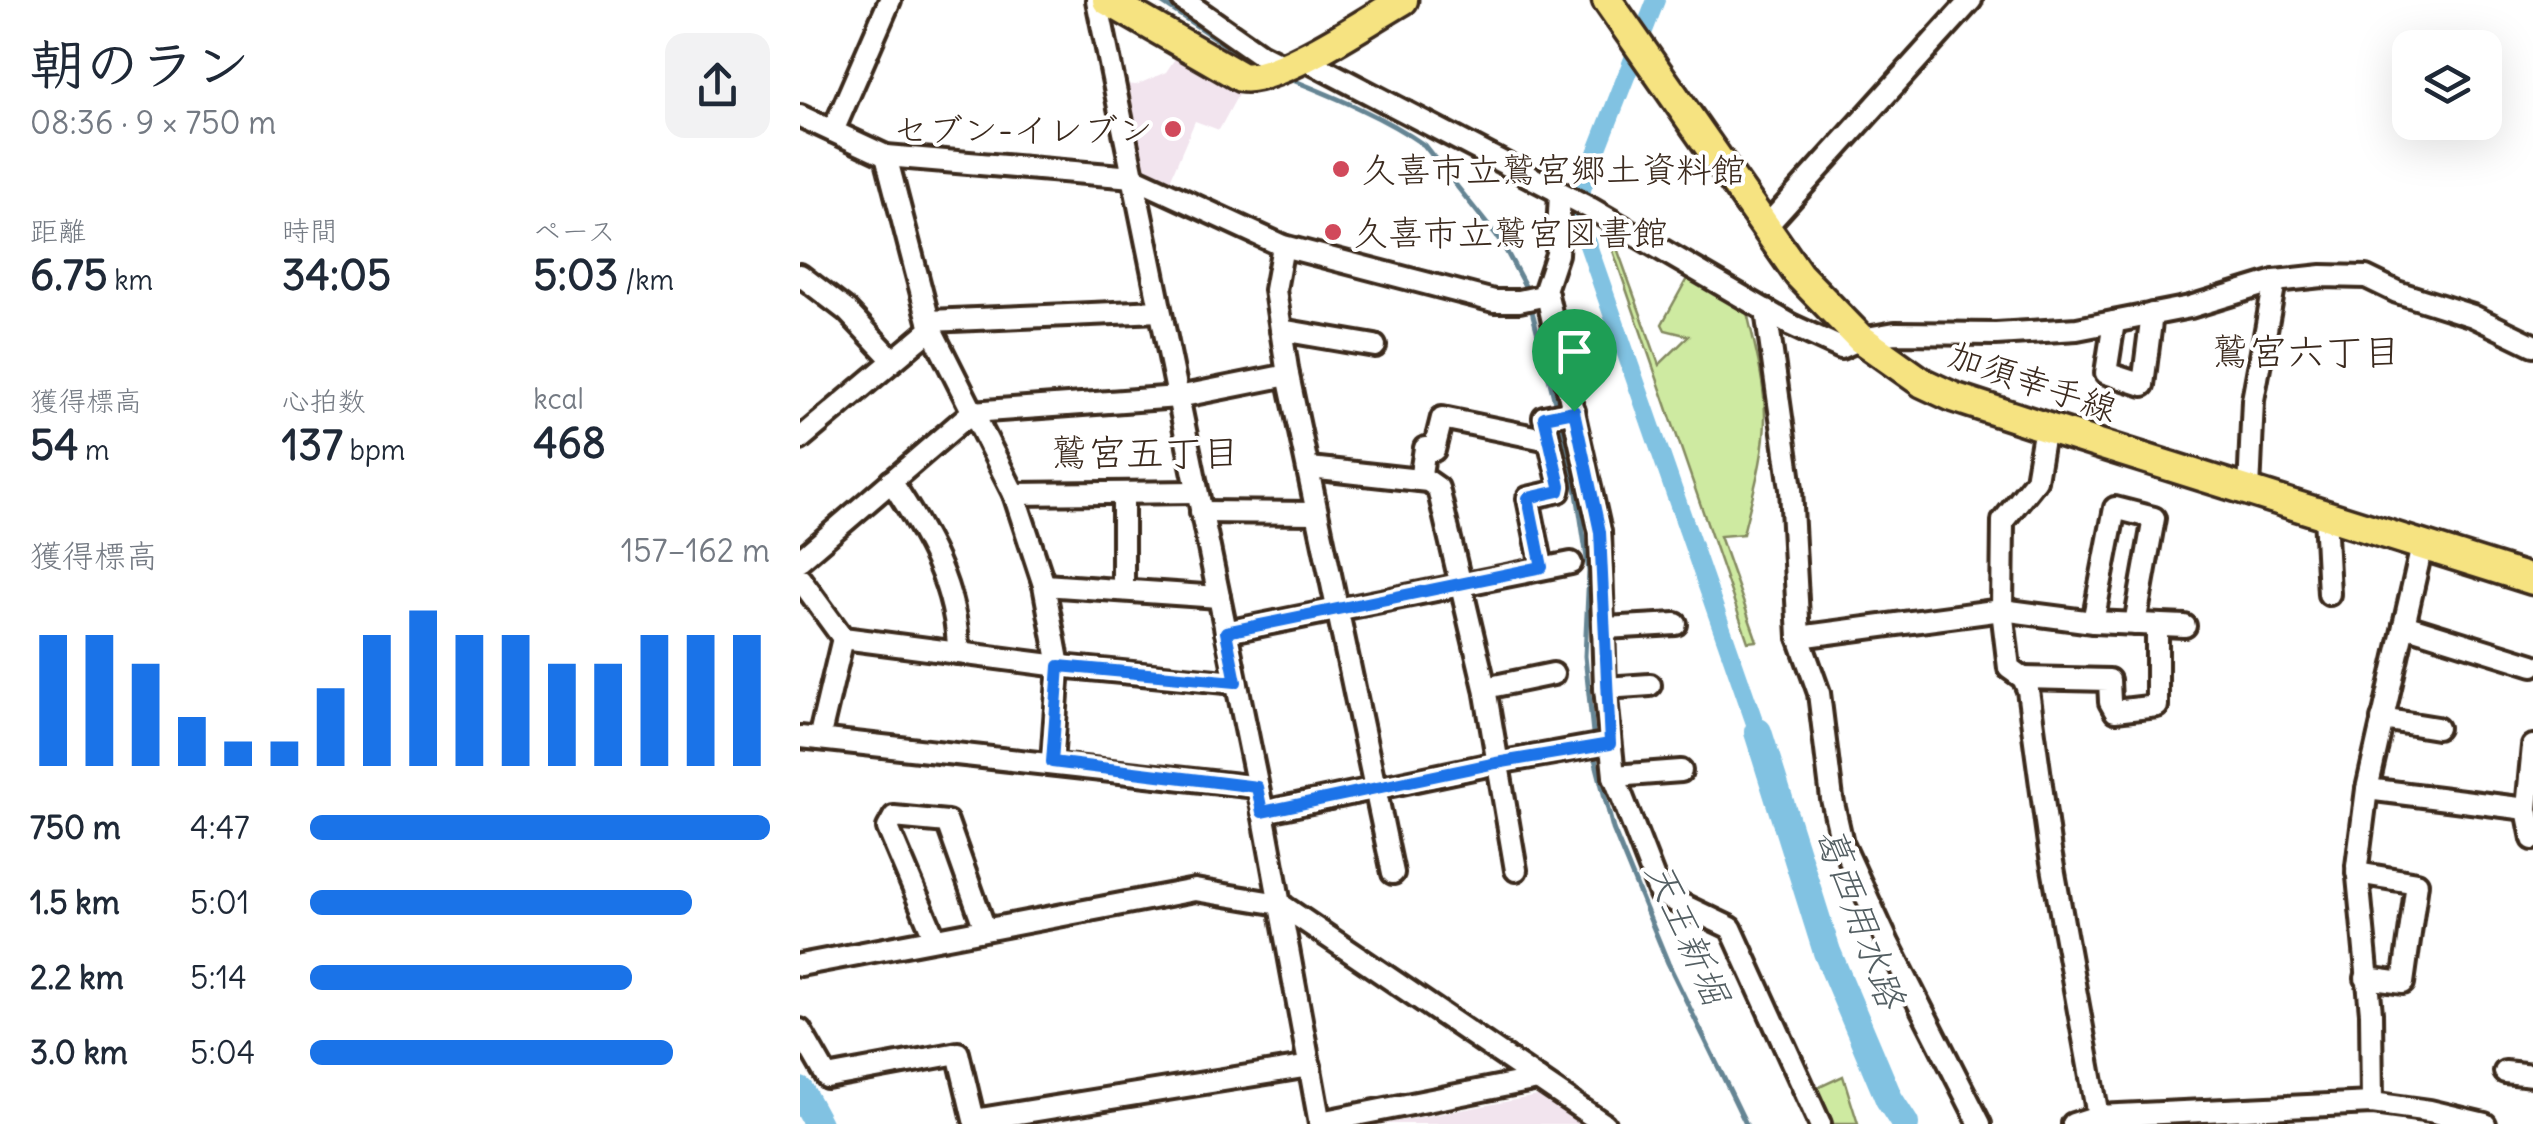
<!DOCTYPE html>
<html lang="ja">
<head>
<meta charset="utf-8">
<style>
	body { margin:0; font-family:Delius,"Klee One",sans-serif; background:#f2f2f3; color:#1f2937; height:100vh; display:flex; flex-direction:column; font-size:38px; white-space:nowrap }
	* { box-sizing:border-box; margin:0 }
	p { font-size:32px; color:#747a83 }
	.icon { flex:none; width:55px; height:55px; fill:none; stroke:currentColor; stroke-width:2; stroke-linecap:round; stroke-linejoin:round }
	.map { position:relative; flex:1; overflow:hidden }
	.side { display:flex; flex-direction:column; background:#fff; width:800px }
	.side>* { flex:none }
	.controls { position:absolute; left:1592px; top:30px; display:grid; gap:20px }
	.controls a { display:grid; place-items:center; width:110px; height:110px; border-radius:20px; background:#fff; box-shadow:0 10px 40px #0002; font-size:50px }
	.pin { position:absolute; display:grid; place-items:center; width:85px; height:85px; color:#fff; margin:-102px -42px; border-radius:50% 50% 50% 0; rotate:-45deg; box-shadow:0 0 10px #0007 }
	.pin .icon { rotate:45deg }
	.round { display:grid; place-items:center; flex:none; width:105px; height:105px; border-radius:20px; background:#f2f2f3 }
	.overview { display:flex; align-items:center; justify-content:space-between; height:170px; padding:0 30px }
	h1 { font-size:55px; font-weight:700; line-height:75px }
	.figures { display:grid; grid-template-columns:repeat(3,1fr); gap:15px; height:170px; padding:10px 30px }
	.figures div { display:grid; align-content:center }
	.figures b { font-size:42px; font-weight:700 }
	.figures small { font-size:28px; font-weight:400 }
	.figures p { font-size:28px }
	.chart { height:280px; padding:20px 30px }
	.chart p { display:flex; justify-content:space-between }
	.chart svg { width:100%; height:180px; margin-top:10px; stroke:#1a73e8; stroke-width:6 }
	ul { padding:0 30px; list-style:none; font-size:32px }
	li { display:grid; grid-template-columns:160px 120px 1fr; align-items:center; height:75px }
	li i { height:25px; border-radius:12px; background:#1a73e8 }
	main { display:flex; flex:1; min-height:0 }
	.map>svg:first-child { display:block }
	.built { fill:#f2e4ee }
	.green { fill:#ceeaa1; stroke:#848a60; stroke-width:2.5 }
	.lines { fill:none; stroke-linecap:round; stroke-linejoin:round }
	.stream { stroke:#658594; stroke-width:5 }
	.canal { stroke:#81c2e2; stroke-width:18 }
	.river { stroke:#81c2e2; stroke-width:28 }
	.minor-casing { stroke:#3b2a1e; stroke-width:28 }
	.major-casing { stroke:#3b2a1e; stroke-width:35 }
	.minor { stroke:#fff; stroke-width:20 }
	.major { stroke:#f6e381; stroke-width:28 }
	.route-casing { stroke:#fff; stroke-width:20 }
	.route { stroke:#1a73e8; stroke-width:12 }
	.poi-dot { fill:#d1495b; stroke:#fff; stroke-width:4 }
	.labels { text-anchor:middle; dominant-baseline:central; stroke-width:8; stroke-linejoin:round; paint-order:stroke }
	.poi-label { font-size:35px; fill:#3b2a1e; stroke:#fff; text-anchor:start }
	.street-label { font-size:35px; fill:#3b2a1e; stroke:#fff }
	.neighbourhood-label { font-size:38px; fill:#3b2a1e; stroke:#fff }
	.water-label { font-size:38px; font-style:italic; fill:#545f63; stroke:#fff }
</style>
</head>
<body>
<main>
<section class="side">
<div class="overview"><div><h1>朝のラン</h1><p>08:36 · 9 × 750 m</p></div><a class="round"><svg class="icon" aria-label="share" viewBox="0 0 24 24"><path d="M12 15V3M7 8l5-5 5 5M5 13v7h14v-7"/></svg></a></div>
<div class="figures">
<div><p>距離</p><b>6.75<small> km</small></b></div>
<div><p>時間</p><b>34:05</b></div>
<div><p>ペース</p><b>5:03<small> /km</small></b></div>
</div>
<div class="figures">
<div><p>獲得標高</p><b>54<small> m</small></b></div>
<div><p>心拍数</p><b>137<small> bpm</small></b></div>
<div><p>kcal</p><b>468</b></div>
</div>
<div class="chart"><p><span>獲得標高</span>157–162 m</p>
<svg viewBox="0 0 160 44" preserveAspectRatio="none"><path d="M5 44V12M15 44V12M25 44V19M35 44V32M45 44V38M55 44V38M65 44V25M75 44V12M85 44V6M95 44V12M105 44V12M115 44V19M125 44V19M135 44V12M145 44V12M155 44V12"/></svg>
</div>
<ul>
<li><b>750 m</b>4:47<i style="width:100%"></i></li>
<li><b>1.5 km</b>5:01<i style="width:83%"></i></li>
<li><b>2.2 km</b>5:14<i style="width:70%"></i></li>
<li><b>3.0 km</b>5:04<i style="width:79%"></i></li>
</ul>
</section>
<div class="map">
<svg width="1733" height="1124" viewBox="0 0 1733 1124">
	<rect width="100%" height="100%" fill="#fff"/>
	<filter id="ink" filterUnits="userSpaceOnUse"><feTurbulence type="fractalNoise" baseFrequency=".01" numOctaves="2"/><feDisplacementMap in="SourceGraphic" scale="20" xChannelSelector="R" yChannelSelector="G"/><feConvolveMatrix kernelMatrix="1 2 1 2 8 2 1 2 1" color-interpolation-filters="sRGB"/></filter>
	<g filter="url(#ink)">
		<g class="built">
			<polygon points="378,54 440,91 419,130 395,121 367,187 339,175 322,84 336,85 366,72"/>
			<polygon points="748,1094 790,1124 584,1124"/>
		</g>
		<g class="green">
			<path d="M812,248H817L859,365L889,336L865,330L862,324L889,275L946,308C954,343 965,381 965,417C965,457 952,496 943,534L920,536L957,641L948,642Z"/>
			<polygon points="1043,1076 1058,1124 1028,1124 1014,1094 1015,1089"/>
		</g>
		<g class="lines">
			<g class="stream">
				<polyline points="358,0 455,65"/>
				<path d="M490,79C535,97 584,117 624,145L702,243L725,286"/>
				<polyline points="732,311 755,402"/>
				<polyline points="761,427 775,480 789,571 785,656 793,733"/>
				<polyline points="795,759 813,829 868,963 946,1124"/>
			</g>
			<polyline class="canal" points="856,0 782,189 781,225 958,732"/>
			<g class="river">
				<polyline points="958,732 1027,952 1089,1099 1105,1124"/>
				<polyline points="0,1091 18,1124"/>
			</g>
			<g class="minor-casing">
				<g id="minor">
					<polyline points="297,0 463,812 520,1124"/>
					<polyline points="383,0 460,54 486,67"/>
					<polyline points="502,58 790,208 991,325 1041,348 1061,339 1095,333 1196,334 1277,329 1390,307 1475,281 1522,276 1566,277 1597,292 1673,316 1733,345"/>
					<polyline points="0,116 86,156 333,177 483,246 694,301 719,301 747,295 745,290 757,254 760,193"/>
					<polyline points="33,131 90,0"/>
					<polyline points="86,156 131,329 214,494 244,585 259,666 252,763"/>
					<polyline points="964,229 1171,0"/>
					<polyline points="483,246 475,290 488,375 593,873"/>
					<polyline points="0,275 47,311 93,360"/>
					<polyline points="747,295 800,532 805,688 814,776 860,894 931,928 1020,1124"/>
					<polyline points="966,310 991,489 999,637 1019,693 1032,799 1042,843 1088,943 1180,1124"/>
					<polyline points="129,321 360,311"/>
					<polyline points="1314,322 1306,373 1343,385 1352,314"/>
					<polyline points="481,330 575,346"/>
					<polyline points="1245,427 1236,480 1203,521 1202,610 1209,668 1223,678 1228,690 1250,851 1298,1116"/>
					<polyline points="0,439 131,329"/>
					<polyline points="510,468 628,481 638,488 685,688 716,870"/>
					<polyline points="620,480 625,448 634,450 642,418 749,440"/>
					<path d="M91,481C126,534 158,588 158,653"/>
					<polyline points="1449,491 1453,400 1475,281"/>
					<polyline points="214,494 397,492"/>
					<polyline points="401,512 517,513"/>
					<polyline points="1525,515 1529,594"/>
					<polyline points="0,560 172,412 378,397 488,375"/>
					<polyline points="742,567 728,498 759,491 760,486 744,417 774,411"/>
					<polyline points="0,579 43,638 259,666 436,683"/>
					<polyline points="244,585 419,597"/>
					<polyline points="323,588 323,493"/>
					<polyline points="1293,622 1315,508 1354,518 1335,624"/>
					<polyline points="1604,625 1733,665"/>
					<polyline points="805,628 876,624"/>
					<polyline points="426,632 771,563"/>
					<polyline points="999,637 1202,610 1293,622 1385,626"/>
					<polyline points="1223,678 1309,680 1310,702 1315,711 1357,706 1357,625"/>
					<polyline points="685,688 753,674"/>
					<polyline points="805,688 850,685"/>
					<polyline points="1582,719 1637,728"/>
					<polyline points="0,737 457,787"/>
					<polyline points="19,739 43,638"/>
					<polyline points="1733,746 1727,809 1733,839"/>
					<polyline points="814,776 881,771"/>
					<polyline points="1567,789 1727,809"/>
					<polyline points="463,812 697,763 810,743"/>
					<polyline points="1557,873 1617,883 1603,983 1566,978"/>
					<polyline points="135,939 88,828 94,817 147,822 185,929"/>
					<polyline points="0,965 395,890 480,904 804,1124"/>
					<polyline points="0,1030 27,1077 158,1053 174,1120 510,1066"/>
					<polyline points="1705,1072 1733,1075"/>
					<polyline points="1572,1103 1571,1013 1557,866 1567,789 1622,546"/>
					<polyline points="520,1122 738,1079"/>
					<polyline points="1273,1124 1298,1116 1572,1103 1630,1111 1685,1124"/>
				</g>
			</g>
			<g class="major-casing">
				<g id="major">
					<path d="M307,0L441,77C475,84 570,19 603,0"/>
					<polyline points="807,0 999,275 1061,339 1123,383 1153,397 1245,427 1733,580"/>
				</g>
			</g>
			<use href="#minor" class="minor"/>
			<use href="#major" class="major"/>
		</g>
	</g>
	<g class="lines" filter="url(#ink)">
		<g class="route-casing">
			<polygon id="route" points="774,411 800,532 810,744 696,763 462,812 457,787 252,762 259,666 436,682 426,632 742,567 728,498 759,491 760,486 744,417"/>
		</g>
		<use href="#route" class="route"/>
	</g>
	<g class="poi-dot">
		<circle cx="373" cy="129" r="10"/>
		<circle cx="541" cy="169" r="10"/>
		<circle cx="533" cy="232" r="10"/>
	</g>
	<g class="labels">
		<g class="poi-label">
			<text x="353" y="129" text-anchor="end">セブン-イレブン</text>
			<text x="561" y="169">久喜市立鷲宮郷土資料館</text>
			<text x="553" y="232">久喜市立鷲宮図書館</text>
		</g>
		<g class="street-label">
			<text transform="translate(1233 381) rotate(19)">加須幸手線</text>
		</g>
		<g class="neighbourhood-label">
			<text x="1506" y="351">鷲宮六丁目</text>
			<text x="345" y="452">鷲宮五丁目</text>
		</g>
		<g class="water-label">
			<text transform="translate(1061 917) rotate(70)">葛西用水路</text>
			<text transform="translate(888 933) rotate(66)">天王新堀</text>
		</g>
	</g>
</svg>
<div class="controls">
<a><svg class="icon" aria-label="layers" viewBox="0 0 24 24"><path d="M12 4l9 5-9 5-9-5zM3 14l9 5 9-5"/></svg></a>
</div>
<div class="pin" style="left:774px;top:411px;background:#1e9e55"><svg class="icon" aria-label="arrive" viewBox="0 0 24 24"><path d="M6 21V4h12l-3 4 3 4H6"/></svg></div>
</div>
</main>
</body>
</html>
